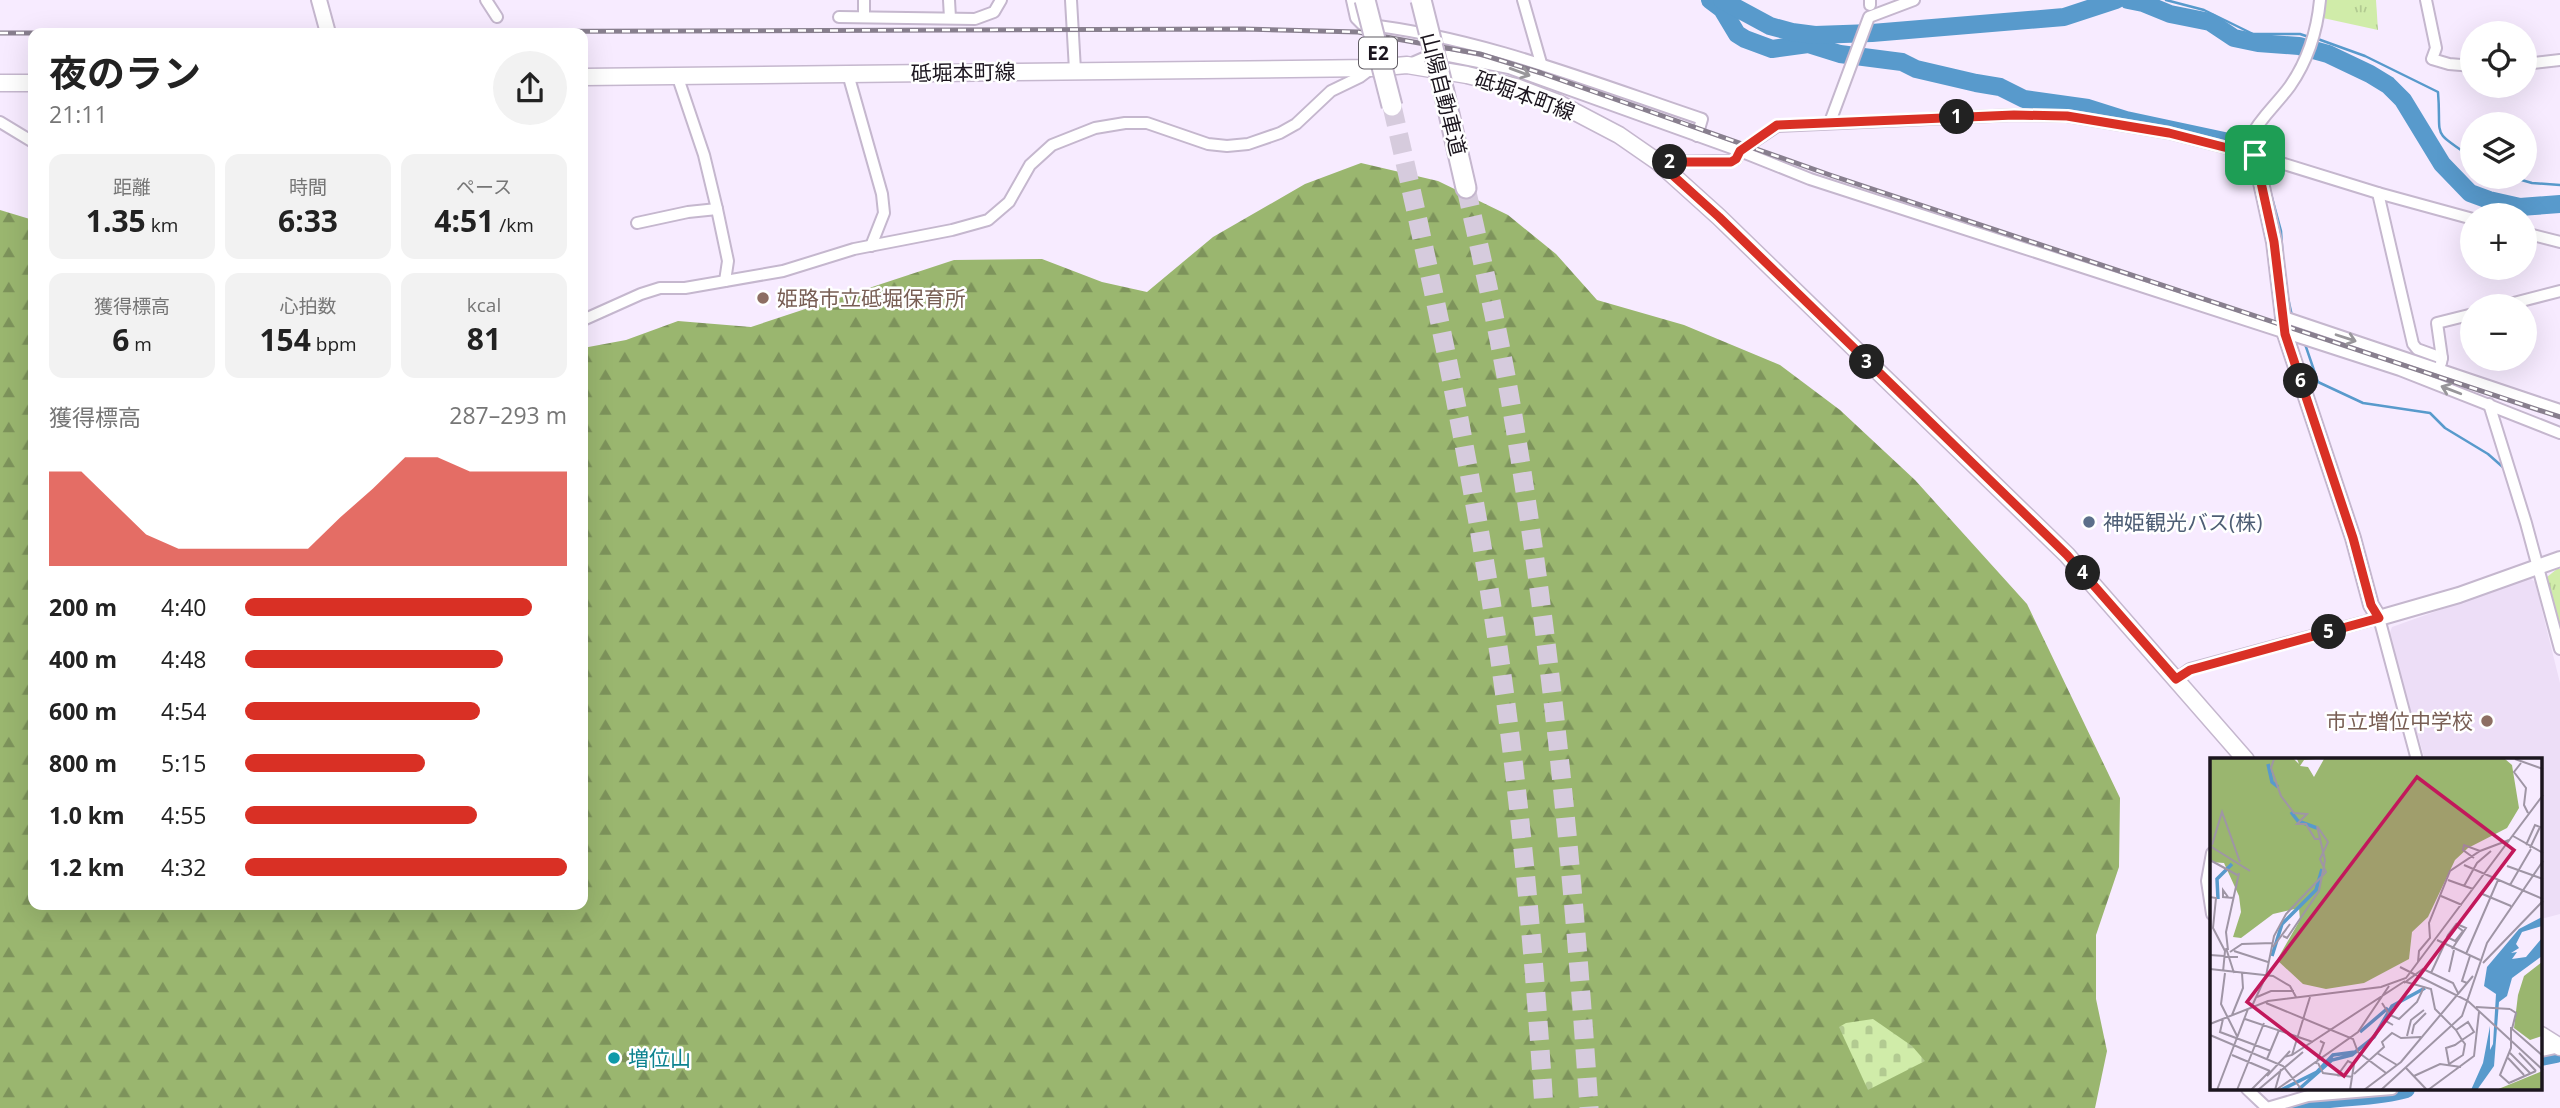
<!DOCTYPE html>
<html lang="ja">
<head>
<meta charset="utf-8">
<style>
	body { margin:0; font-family:"Open Sans","Noto Sans JP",sans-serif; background:#f2f2f2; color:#222; height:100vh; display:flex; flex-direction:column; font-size:26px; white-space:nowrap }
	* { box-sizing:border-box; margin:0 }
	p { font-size:23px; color:#767676 }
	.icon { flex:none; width:38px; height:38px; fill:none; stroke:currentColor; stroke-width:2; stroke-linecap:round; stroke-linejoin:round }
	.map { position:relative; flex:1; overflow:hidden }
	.sheet { position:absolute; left:28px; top:28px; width:560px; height:882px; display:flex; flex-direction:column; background:#fff; border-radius:14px; box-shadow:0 7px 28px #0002 }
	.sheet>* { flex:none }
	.buttons { position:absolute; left:2460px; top:21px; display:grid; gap:14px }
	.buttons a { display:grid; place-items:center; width:77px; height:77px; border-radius:50%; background:#fff; box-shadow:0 7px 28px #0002; font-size:35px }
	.pin { position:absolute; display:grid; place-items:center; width:60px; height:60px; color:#fff; margin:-30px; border-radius:14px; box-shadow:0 4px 10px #0006 }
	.km { position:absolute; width:35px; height:35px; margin:-18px; border-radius:50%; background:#222; color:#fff; font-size:19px; line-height:35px; text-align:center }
	.round { display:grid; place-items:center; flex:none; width:74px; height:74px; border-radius:37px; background:#f2f2f2 }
	.overview { display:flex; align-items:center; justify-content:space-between; height:119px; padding:0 21px }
	h1 { font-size:38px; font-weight:700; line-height:52px }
	.figures { display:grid; grid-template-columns:repeat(3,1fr); gap:10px; height:119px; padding:7px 21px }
	.figures div { display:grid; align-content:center; border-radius:14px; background:#f2f2f2; text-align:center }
	.figures b { font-size:30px; font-weight:700 }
	.figures small { font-size:19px; font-weight:400 }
	.figures p { font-size:19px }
	.chart { height:196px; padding:14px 21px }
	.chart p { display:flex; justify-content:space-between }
	.chart svg { width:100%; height:126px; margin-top:7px; fill:#d93025; opacity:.7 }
	ul { padding:0 21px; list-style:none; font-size:23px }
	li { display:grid; grid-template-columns:112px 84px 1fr; align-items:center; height:52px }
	li i { height:18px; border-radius:9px; background:#d93025 }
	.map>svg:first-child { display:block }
	.built { fill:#eddef7 }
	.forest { fill:url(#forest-firs) }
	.cemetery { fill:url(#cemetery-stones) }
	.park { fill:url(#park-tufts) }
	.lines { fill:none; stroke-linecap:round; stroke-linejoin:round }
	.stream { stroke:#589acc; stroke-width:2.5 }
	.river { stroke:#589acc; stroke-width:18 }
	.motorway-tunnel { stroke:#d6cbdd; stroke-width:19; stroke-dasharray:19 10; stroke-linecap:butt }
	.minor-casing { stroke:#c5b7ce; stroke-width:14 }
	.tertiary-casing { stroke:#c5b7ce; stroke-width:18 }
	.secondary-casing { stroke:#c5b7ce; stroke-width:19 }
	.motorway-casing { stroke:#c5b7ce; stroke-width:23 }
	.minor { stroke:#fff; stroke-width:10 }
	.tertiary { stroke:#fff; stroke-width:14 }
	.secondary { stroke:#fff; stroke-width:16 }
	.motorway { stroke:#fff; stroke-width:19 }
	.rail-casing { stroke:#887f8e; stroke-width:5 }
	.rail { stroke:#fff; stroke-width:2.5; stroke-dasharray:8; stroke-linecap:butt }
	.motorway-bridge-casing { stroke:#c5b7ce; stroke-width:23; stroke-linecap:butt }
	.motorway-bridge { stroke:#fff; stroke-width:19 }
	.oneway { stroke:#98969a }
	.route-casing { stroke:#fff; stroke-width:14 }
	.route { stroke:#d93025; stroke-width:9 }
	.education-dot { fill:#8d6e63; stroke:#fff; stroke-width:2.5 }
	.service-dot { fill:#5c6f8a; stroke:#fff; stroke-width:2.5 }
	.culture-dot { fill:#0f9aa8; stroke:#fff; stroke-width:2.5 }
	.labels { text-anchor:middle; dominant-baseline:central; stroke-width:5; stroke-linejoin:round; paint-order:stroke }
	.shield { fill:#fff; stroke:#5f5b62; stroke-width:2 }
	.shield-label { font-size:19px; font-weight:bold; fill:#1b151e }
	.street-label { font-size:21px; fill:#1b151e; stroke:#fff }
	.education-label { font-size:21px; fill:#785e54; stroke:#fff; text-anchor:start }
	.service-label { font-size:21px; fill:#4e5e75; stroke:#fff; text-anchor:start }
	.culture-label { font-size:21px; fill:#0d838f; stroke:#fff; text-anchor:start }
	.inset-river { fill:none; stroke:#589acc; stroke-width:3.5 }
	.inset-road { fill:none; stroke:#9f95a5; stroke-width:2 }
	.view { fill:#c2185b; fill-opacity:0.15; stroke:#c2185b; stroke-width:3.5 }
	.inset-edge { fill:none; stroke:#1b151e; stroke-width:3.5 }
</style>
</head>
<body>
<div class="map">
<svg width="2560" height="1108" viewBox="0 0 2560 1108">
	<defs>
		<pattern id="forest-firs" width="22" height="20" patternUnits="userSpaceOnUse" patternTransform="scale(1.75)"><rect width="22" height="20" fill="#9ab66f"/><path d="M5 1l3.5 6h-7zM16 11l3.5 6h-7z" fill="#7d935b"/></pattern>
		<pattern id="cemetery-stones" width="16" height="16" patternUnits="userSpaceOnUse" patternTransform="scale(1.75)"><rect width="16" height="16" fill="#d0eca9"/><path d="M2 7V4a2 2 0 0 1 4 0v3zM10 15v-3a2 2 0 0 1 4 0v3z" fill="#b2ca91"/></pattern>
		<pattern id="park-tufts" width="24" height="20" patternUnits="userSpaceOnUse" patternTransform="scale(1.75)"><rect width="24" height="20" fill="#d0eca9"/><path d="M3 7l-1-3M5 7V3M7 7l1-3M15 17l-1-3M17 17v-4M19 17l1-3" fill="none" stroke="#b2ca91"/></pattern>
	</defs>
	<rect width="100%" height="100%" fill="#f7ebff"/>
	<polygon class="built" points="2530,578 2535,582 2560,683 2560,914 2541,919 2541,760 2425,760 2389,635 2392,627"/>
	<polygon class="forest" points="1361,163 1438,181 1508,215 1556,254 1597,300 1684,325 1780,365 1840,410 1915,480 2027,604 2120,798 2119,867 2096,935 2096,999 2107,1051 2095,1108 0,1108 0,210 33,220 33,905 583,905 583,348 626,340 678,321 751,327 954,260 1042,259 1102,282 1147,292 1213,237 1305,184"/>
	<polygon class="cemetery" points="1873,1019 1912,1046 1925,1061 1868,1090 1839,1027 1846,1023"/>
	<g class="park">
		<polygon points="2324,0 2376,0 2378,30 2323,18"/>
		<polygon points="2557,569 2560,569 2560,630 2547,577"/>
	</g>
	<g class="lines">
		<g class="stream">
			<polyline points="2166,0 2204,10 2253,34 2300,34 2309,37"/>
			<path d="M2315,38L2365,56L2438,92C2442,139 2429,129 2473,158"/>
			<polyline points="2264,168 2281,231 2283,261"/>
			<polyline points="2511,177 2532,183 2560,185"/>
			<polyline points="2288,298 2292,316"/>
			<polyline points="2305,344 2318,382 2363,403 2430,413 2445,428 2488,454 2505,469"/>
		</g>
		<g class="river">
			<polyline points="1710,0 1722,9 1737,34 1745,39 1772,49 1808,44 1840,54 1902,62 1916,69 1976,83 2000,87 2024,99 2088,108 2126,120 2243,145"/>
			<polyline points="1722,0 1770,26 1792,32 1815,35 1872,33 2064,17 2116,0"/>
			<polyline points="2128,0 2143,3 2170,14 2210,22 2234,38 2258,43 2299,46 2328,54 2370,74 2388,85 2403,100 2442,164 2470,193 2489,200 2520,207 2560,204"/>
			<polyline points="2541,1057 2556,1054"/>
			<path d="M2288,1108C2326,1094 2367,1100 2406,1089"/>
		</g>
		<g class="motorway-tunnel">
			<path d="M1392,106C1426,252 1457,398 1482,546C1514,732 1532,920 1544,1108"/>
			<path d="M1466,188C1484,268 1502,347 1515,428C1552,653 1574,880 1589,1108"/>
		</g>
		<g class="minor-casing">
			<g id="minor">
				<polyline points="486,0 497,17"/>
				<polyline points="864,0 864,17"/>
				<polyline points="949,0 950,18"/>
				<polyline points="1071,0 1075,70"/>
				<path d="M1352,0L1356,18L1362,24C1480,37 1589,81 1702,119L1697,136"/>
				<polyline points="1523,0 1541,63"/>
				<polyline points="1870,0 1870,5"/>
				<polyline points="2426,0 2436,48 2432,59 2449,64 2473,66"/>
				<polyline points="839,17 975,19 994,12 1001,0"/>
				<polyline points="1410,64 1426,57 1449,56 1509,68 1740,151 1810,179 2400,370 2560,433"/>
				<polyline points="2525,64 2560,60"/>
				<polyline points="848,74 882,194 884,213 871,246"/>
				<polyline points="677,75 704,155 717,209 728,261 725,281"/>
				<polyline points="0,122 33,142"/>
				<polyline points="1830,122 1869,17 1914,0"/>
				<path d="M2255,155L2250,138C2260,118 2277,104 2290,86C2308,60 2317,32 2320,0"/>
				<polyline points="1658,162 1731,161 1736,159 1740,151 1777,126 2014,115 2067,116 2169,133 2255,155 2378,193 2473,219"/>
				<polyline points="2378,193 2413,344 2417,349 2442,358"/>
				<polyline points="637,223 688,212 717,209"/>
				<polyline points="2525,233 2560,242"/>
				<polyline points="2502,306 2560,291"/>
				<polyline points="2281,316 2560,410"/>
				<polyline points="583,320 641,294 660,288 685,288 783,271 854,249 952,230 988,220 1009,202 1030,165 1052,145 1095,128 1125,123 1147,123 1208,144 1227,146 1248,144 1280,133 1296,124 1331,91 1360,77 1372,68"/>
				<polyline points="2441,363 2442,358 2437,323 2473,314"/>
				<polyline points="2489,404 2526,523 2560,649"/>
				<polyline points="2176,679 2190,669 2379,618 2417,760"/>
				<polyline points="2212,853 2207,881 2212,914"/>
				<polyline points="2541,1051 2560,1047"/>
				<polyline points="2247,1089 2267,1108"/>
				<polyline points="2267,1108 2308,1096 2392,1089"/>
			</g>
		</g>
		<g class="tertiary-casing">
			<g id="tertiary">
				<polyline points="319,0 328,33"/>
				<polyline points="2255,155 2274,242 2285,334 2353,538 2371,605 2379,618 2459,595 2560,559"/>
			</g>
		</g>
		<g class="secondary-casing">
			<g id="secondary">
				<polyline points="583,77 1372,68 1407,65 1467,75 1516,87 1558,103 1619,135 1658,162 1719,217 2067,555 2246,760"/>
				<polyline points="0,83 33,83"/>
				<polyline points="2541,1035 2560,1047"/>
			</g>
		</g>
		<g class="motorway-casing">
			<polyline id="motorway" points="1444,92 1466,188"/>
		</g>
		<use href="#minor" class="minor"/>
		<use href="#tertiary" class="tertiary"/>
		<use href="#secondary" class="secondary"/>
		<use href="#motorway" class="motorway"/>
		<g class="rail-casing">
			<g id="rail">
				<polyline points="0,33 43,33"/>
				<polyline points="94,33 1244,29 1358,32 1480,54 1541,73 1830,175 2560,417"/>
			</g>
		</g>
		<use href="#rail" class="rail"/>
		<g class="motorway-bridge-casing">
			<g id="motorway-bridge">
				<polyline points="1365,0 1392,106"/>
				<polyline points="1421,0 1444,92"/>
			</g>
		</g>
		<use href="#motorway-bridge" class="motorway-bridge"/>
	</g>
	<defs><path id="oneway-shaft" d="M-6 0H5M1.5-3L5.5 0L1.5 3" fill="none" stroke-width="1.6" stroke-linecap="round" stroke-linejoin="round" transform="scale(1.75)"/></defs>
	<g class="oneway">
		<use href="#oneway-shaft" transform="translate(1520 72) rotate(20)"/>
		<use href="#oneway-shaft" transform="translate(2346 338) rotate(18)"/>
		<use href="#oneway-shaft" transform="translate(2451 390) rotate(-159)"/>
	</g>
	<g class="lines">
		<g class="route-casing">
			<polygon id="route" points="2014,115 2067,116 2169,133 2255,155 2274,242 2285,334 2353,538 2371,605 2379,618 2190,670 2176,679 2067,555 1719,217 1658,162 1731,162 1736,159 1740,151 1777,125"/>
		</g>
		<use href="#route" class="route"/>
	</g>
	<g class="education-dot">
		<circle cx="763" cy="298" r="7"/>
		<circle cx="2487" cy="721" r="7"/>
	</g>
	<circle class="service-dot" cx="2089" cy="522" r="7"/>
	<circle class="culture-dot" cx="614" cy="1058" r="7"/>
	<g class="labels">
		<rect class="shield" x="1359" y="37.5" width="38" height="31" rx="5"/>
		<g class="shield-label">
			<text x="1378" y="53">E2</text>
		</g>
		<g class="street-label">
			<text transform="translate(963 72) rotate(-1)">砥堀本町線</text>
			<text transform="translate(1444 94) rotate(76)">山陽自動車道</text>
			<text transform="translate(1525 95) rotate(20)">砥堀本町線</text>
		</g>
		<g class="education-label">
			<text x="777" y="298">姫路市立砥堀保育所</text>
			<text x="2473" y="721" text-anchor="end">市立増位中学校</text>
		</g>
		<g class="service-label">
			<text x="2103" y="522">神姫観光バス(株)</text>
		</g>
		<g class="culture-label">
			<text x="628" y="1058">増位山</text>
		</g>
	</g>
	<g transform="translate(2210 758)">
		<rect width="332" height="332" fill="#f7ebff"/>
		<path d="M0,1H84L89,6L87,1H106L94,2L90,8L98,9L104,19L114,1H295L302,7L309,50L297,70L258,90L245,102L218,159L202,174L199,201L154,225L116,231L93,226L67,202L90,162L89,150L63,156L31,180L23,179L31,154L29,138L14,105L0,104ZM332,204V278L320,282L304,270L308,237L314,218ZM332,313V332H286L330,314Z" fill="#9ab66f"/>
		<path d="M332,159V168L312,174L306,186L309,190L301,195L307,194L302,201L316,199L332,180V198L302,220L297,238L289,244L284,308L267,332H261L273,305L280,268V292L283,286L286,236L274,228L277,209L309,171Z" fill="#589acc"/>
		<path class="inset-river" d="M58,6L62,24L68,29M81,54L88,63L107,70M8,141L7,121L22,106M62,198L72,166L106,132L112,111M150,274L178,250M71,332L107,314L123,297L145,294L164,279L182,248L215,230M88,332L122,302L142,297L164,279"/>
		<path class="inset-road" d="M64,1L61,10L71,38L84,55L97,56L87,66H96L105,81H110M305,1L333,11M311,5L304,14L316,30L314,47L318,55M303,78L333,95M2,87L12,54L30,104M316,87L325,67L330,69L320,90M0,88L40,113M264,100L253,92L254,87L270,93M0,102L29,118M254,107L333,141M297,108L333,121M238,122L263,131M300,127L321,91M254,128L267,105L281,93M270,135L301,148M231,138L252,147M0,139L6,140L3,170L15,193L13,214M18,139L13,132V139L24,140M245,167L253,173L245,183L237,179L238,177L247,165M73,178L77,180L109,133L115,102L107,68M227,182L270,202M63,189L80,166M16,190L24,215M242,191L256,170L249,167M18,192L16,174L29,115M24,193L58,204M20,194L32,186L63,185M256,196L288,122M0,197L28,199M208,204L209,193L220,180L219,165L240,113L270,93L299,82M273,205L333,143M190,209L258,243L333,312M0,211L63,218L80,228L86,239M239,214L244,192M15,215L11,246L27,278M221,215L234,187M196,224L221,231L225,251L246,272L252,282L255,286L253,297L239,306L236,290L245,287L252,282L264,274L258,264L246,272M194,225L213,211L243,225L248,235M257,225L252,223L260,198M47,239L61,233H84M56,245L143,281L148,294L176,315M172,245L179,256L176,263L183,267M42,248L56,218L64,178L76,156L116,114L110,101L118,84L107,68M266,249L300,251M300,251L306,255L302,271L333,298M22,257L33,230L32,215M180,257L189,261L207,244L214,229M13,261L10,274L61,293M35,261L103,284M0,266L58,243L171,229L196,220L333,37M301,269V290L290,317L299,325L326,313M202,276L204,267L216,255M0,277L73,308L92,332M197,278L201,262L214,252M167,295L187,307M300,295L321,316M309,295L326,313M22,297L60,313M82,297L195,223M74,299L82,297L100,239M298,300L314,317M57,301L69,272M108,305L113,315L143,319M106,306L114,285L110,283M196,310L217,332M144,316L174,289L172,284L182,275L191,280L211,279M57,318L80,293M127,318L138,303L144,306L140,332M204,318L230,306L251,309M7,332L38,251M27,332L54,265M41,332L59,314M48,332L93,294M65,332L71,311M66,332L148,274L179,228M154,332L191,304L263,218M171,332L252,258L277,185L333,103M218,332L264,298L269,254"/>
		<path class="view" d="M207,19L304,92L134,318L37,244Z"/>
		<rect width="332" height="332" class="inset-edge"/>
	</g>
</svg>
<div class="buttons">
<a><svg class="icon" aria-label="locate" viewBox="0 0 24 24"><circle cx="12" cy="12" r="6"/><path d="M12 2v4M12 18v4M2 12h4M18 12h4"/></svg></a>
<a><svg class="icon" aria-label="layers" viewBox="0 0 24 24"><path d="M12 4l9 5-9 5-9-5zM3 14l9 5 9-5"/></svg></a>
<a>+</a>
<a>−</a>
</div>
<div class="pin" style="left:2255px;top:155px;background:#1e9e55"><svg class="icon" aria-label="arrive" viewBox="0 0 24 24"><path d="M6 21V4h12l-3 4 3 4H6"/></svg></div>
<b class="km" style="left:1957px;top:117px">1</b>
<b class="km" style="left:1670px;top:162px">2</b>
<b class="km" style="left:1867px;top:362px">3</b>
<b class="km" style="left:2083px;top:573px">4</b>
<b class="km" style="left:2329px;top:632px">5</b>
<b class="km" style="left:2301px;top:381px">6</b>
<section class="sheet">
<div class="overview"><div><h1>夜のラン</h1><p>21:11</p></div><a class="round"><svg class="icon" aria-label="share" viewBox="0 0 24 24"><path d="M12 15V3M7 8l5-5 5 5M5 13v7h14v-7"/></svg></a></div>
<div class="figures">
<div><p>距離</p><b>1.35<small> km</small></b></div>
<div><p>時間</p><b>6:33</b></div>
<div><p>ペース</p><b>4:51<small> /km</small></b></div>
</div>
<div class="figures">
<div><p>獲得標高</p><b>6<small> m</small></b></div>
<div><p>心拍数</p><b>154<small> bpm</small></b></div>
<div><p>kcal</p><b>81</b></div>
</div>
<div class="chart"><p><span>獲得標高</span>287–293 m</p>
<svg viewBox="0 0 160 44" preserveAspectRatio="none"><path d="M0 44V11L10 11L20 22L30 33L40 38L50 38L60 38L70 38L80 38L90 27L100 17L110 6L120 6L130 11L140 11L150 11L160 11V44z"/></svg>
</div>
<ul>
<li><b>200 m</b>4:40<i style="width:89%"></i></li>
<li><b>400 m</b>4:48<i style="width:80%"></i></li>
<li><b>600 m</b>4:54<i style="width:73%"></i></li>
<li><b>800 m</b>5:15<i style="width:56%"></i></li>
<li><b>1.0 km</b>4:55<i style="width:72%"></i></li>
<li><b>1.2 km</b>4:32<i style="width:100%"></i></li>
</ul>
</section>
</div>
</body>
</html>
